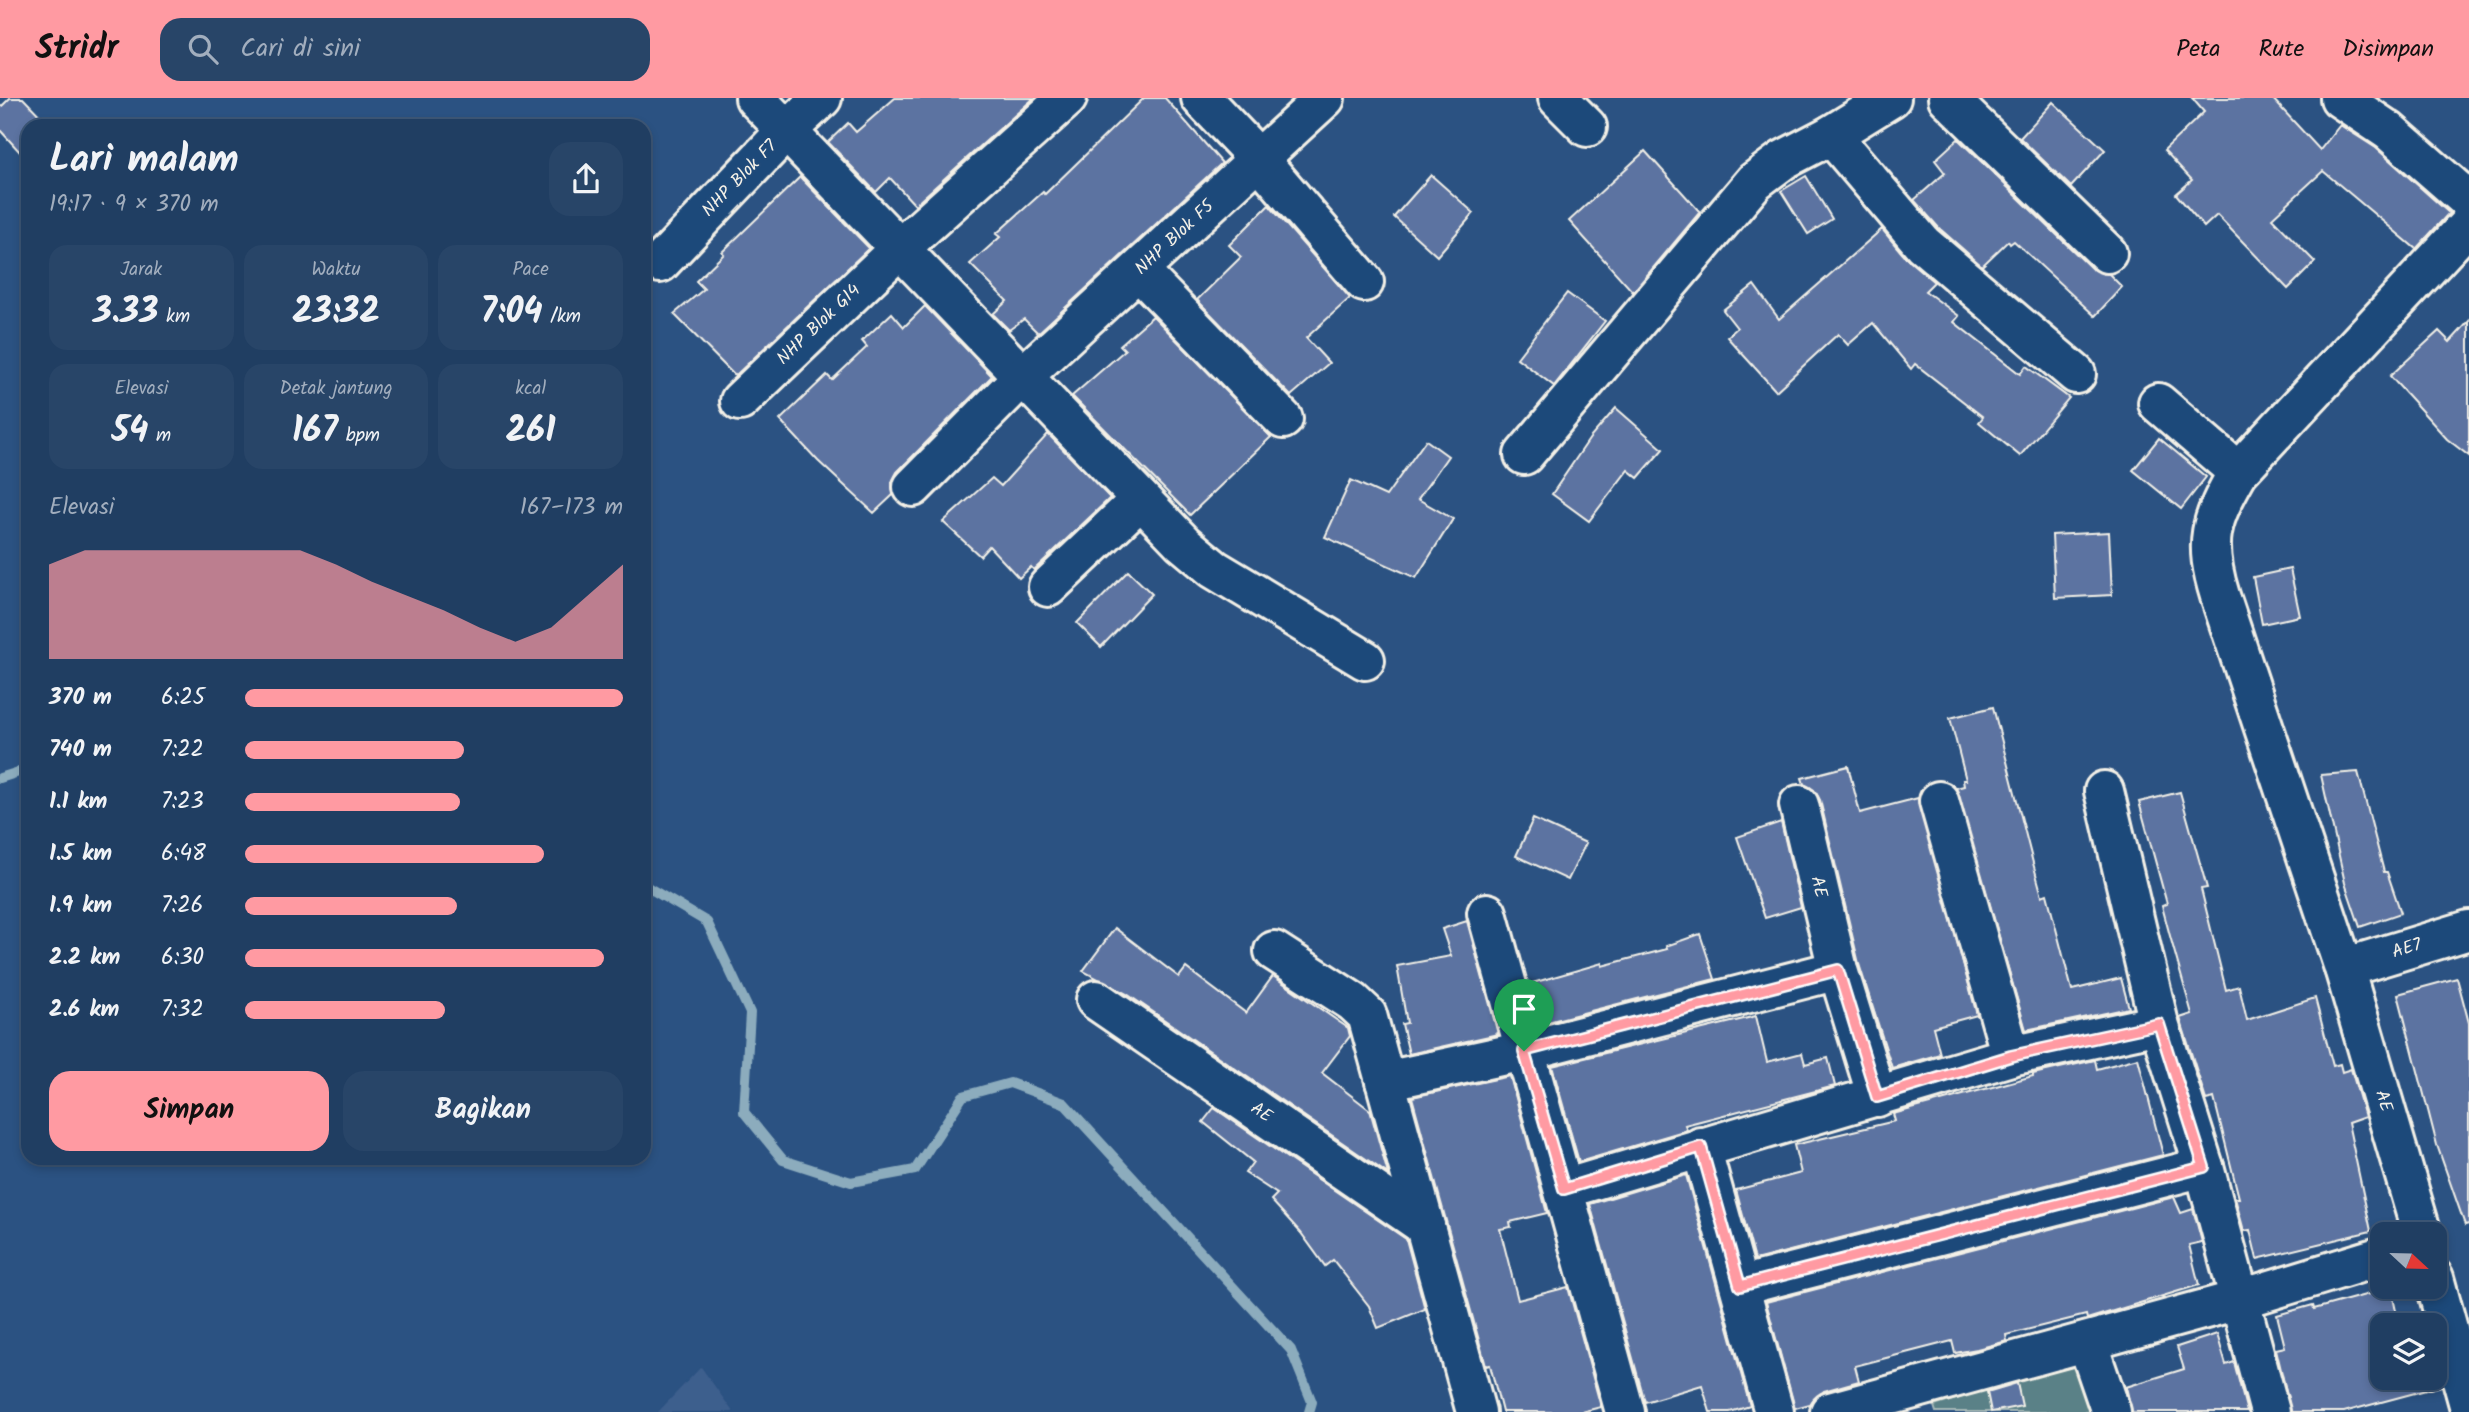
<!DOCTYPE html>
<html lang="id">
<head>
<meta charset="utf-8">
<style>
	body { margin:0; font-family:Kalam,sans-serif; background:#284568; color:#f1f3f6; height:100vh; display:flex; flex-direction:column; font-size:26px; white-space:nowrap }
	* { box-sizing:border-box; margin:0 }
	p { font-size:23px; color:#a2aebe }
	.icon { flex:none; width:38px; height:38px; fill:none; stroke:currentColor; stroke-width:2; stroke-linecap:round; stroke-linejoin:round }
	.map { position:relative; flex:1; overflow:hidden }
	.sheet { position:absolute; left:21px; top:21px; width:630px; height:1046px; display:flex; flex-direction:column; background:#203e62; border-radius:21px; box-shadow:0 4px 10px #0003,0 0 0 2px #3d5777 }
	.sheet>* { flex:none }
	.needle { width:46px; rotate:112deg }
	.tools { position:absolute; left:2370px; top:1124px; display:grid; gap:14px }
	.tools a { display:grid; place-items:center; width:77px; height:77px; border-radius:14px; background:#203e62; box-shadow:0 4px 10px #0003,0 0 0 2px #3d5777; font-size:35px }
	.pin { position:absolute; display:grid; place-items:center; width:60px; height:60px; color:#fff; margin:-72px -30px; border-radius:50% 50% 50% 0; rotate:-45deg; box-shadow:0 0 7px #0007 }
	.pin .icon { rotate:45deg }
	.round { display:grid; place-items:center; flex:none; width:74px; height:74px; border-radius:21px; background:#284568 }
	.overview { display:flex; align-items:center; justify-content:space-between; height:119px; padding:0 28px }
	h1 { font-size:38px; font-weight:700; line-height:52px }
	.metrics { display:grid; grid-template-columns:repeat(3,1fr); gap:10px; height:119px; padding:7px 28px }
	.metrics div { display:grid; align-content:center; border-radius:18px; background:#284568; text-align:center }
	.metrics b { font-size:35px; font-weight:700 }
	.metrics small { font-size:19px; font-weight:400 }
	.metrics p { font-size:19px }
	.chart { height:196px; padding:14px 28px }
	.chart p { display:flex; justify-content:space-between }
	.chart svg { width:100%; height:126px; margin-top:7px; fill:#ff9aa2; opacity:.7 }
	.cta { display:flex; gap:14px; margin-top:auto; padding:14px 28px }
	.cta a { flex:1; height:80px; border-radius:21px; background:#ff9aa2; color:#111; font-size:28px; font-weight:700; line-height:80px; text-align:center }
	.cta a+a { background:#284568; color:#f1f3f6 }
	ul { padding:0 28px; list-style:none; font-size:23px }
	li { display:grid; grid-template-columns:112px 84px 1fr; align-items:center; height:52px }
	li i { height:18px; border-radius:9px; background:#ff9aa2 }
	header { display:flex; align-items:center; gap:42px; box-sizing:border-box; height:98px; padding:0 35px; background:#ff9aa2; color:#111 }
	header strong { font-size:33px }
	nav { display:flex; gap:38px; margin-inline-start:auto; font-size:24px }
	.search { width:490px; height:63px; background:#284568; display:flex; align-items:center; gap:18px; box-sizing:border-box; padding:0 24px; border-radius:21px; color:#a2aebe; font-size:26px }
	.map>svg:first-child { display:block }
	.built { fill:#3e5f8d }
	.green { fill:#5a8187; stroke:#a7b9b8; stroke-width:2 }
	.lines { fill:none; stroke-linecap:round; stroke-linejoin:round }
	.stream { stroke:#8cacbd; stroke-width:10 }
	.building { fill:#5c73a1; stroke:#f4f1e8; stroke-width:2 }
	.minor-casing { stroke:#f4f1e8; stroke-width:44 }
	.minor { stroke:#1f4a7a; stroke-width:38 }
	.route-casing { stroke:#fff; stroke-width:14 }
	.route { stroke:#ff9aa2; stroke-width:9 }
	.labels { text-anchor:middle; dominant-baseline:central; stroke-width:5; stroke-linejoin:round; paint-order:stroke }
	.street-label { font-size:18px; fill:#f4f1e8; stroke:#1f4a7a }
</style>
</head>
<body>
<header>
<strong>Stridr</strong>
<div class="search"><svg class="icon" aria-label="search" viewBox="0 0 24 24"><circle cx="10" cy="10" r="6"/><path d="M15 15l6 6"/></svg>Cari di sini</div>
<nav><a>Peta</a><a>Rute</a><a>Disimpan</a></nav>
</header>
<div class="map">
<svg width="2469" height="1314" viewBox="0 0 2469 1314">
	<rect width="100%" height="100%" fill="#2b5282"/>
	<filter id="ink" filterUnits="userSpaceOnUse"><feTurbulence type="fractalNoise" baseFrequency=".0143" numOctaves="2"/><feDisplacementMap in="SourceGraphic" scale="14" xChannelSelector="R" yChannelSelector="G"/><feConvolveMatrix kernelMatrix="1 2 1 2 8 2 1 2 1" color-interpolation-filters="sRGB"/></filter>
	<g filter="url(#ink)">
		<polygon class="built" points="701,1269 733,1314 658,1314"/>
		<polygon class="green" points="2081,1261 2090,1314 1936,1314 1934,1308"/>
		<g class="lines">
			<g class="stream">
				<polyline points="0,680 28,671"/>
				<polyline points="644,787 707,824 750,915 744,1014 783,1062 851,1084 915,1072 963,998 1010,985 1064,1005 1291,1252 1312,1304 1309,1314"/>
			</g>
		</g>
		<g class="building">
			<polygon points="10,0 23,0 50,28 28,28 28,63 0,32 0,10"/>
			<polygon points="895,0 1034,0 915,107 890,80 876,94 828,44 848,25 856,34"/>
			<polygon points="1144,0 1165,0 1222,65 1038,235 1024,221 1009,232 993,216 1007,203 970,166 1000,139 996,136 1043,94 1045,96"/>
			<polygon points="2192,0 2272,0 2320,52 2340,27 2376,50 2449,115 2416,151 2323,73 2272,120 2315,164 2288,191 2217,117 2204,129 2176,96 2192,82 2164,52 2204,14"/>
			<polygon points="2053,4 2105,52 2071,89 2020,40"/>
			<polygon points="1958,41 2092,171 2109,176 2122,189 2095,218 2014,143 2010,146 2008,143 1982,168 1939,130 1914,102 1945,75 1935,62"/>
			<polygon points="1645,53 1700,114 1633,194 1569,123"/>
			<polygon points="1431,77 1474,115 1437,158 1394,119"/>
			<polygon points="1806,78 1832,121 1808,136 1781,93"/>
			<polygon points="800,79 869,150 735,278 674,216 704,191 696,183 724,156 722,154"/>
			<polygon points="1269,107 1350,200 1306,240 1329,265 1291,298 1197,202 1241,159 1229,147"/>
			<polygon points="1882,131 1906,160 1934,184 1925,193 1959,218 1954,224 2020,276 2026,268 2069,300 2020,358 1979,324 1983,319 1915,266 1911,271 1873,225 1848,247 1838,236 1776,293 1727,239 1737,230 1723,212 1754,187 1779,221"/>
			<polygon points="1567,195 1605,223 1554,288 1517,260"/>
			<polygon points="925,208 992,278 897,374 892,384 893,397 874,415 818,363 780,322 827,277 832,282 867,249 862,243 892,215 904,229"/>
			<polygon points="1153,218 1271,339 1190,417 1072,298 1125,252 1120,247"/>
			<polygon points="2469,223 2469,358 2447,341 2390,278 2439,233 2450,244"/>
			<polygon points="1616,310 1663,351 1638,380 1628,372 1589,423 1552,396 1590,340"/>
			<polygon points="1048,336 1110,400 1034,472 1031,469 1019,480 989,448 980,458 943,424 992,380 1001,388"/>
			<polygon points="2159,340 2206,379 2181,411 2133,372"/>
			<polygon points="1426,342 1448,358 1418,401 1453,421 1416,480 1325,439 1351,382 1386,398"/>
			<polygon points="2109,434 2112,497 2055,500 2052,437"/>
			<polygon points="2290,471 2300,518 2262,526 2253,479"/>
			<polygon points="1128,473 1152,496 1101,549 1077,525"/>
			<polygon points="1993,609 2033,765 2042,798 2047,796 2072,892 2121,880 2129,910 2026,932 1956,690 1964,688 1963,682 1966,682 1950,620"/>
			<polygon points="1848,668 1860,715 1918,700 1977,917 1933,929 1940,956 1892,970 1859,866 1820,702 1814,692 1804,686 1802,680"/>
			<polygon points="2358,674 2384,774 2387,774 2401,815 2360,829 2345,785 2321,677"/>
			<polygon points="2180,694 2207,790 2201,791 2226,892 2239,888 2247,922 2315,900 2333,968 2340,966 2342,974 2351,971 2365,1019 2348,1025 2371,1133 2257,1161 2250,1132 2244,1133 2235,1100 2239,1100 2214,1000 2206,1002 2180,920 2192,916 2170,838 2162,808 2167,806 2139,704"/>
			<polygon points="1533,721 1586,745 1568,782 1516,758"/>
			<polygon points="1781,724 1801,809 1765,820 1737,739"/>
			<polygon points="1467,823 1498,936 1409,956 1402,926 1407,925 1397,868 1451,858 1442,831"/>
			<polygon points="1115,830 1179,879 1186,870 1246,915 1273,878 1348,930 1350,938 1322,975 1370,1012 1388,1076 1127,896 1083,873"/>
			<polygon points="1700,836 1715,881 1540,926 1529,886 1602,865 1602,868 1667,851 1666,848"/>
			<polygon points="2457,880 2469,925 2469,1126 2465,1127 2437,1047 2398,896"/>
			<polygon points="1756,918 1767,964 1802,955 1805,966 1828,960 1835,988 1685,1027 1687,1032 1579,1064 1552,968"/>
			<polygon points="2138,960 2163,1057 1755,1162 1736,1092 1801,1075 1794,1047 1895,1023 1893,1016 2033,978 2033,976 2095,962 2097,971"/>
			<polygon points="1510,978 1547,1115 1510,1124 1511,1129 1500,1131 1518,1202 1568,1189 1601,1309 1581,1314 1502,1314 1490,1267 1486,1268 1412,999"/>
			<polygon points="1214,1010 1406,1141 1425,1211 1378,1230 1369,1208 1333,1162 1325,1168 1301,1135 1271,1102 1277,1096 1245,1075 1253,1064 1203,1024"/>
			<polygon points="1686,1077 1750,1308 1730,1314 1710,1314 1702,1287 1645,1304 1590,1106"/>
			<polygon points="2174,1099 2181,1115 2193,1111 2202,1144 2189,1147 2199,1187 2087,1221 2086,1217 2006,1237 2007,1243 1977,1251 1955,1255 1952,1243 1855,1268 1859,1283 1824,1293 1810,1306 1795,1310 1766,1204"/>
			<polygon points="2391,1190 2399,1227 2382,1227 2382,1279 2439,1279 2441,1288 2344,1314 2291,1314 2276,1251 2285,1249 2277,1217 2313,1207 2314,1211"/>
			<polygon points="2217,1236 2226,1267 2234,1264 2247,1314 2132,1314 2126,1289 2184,1271 2177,1249"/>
			<polygon points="2017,1285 2022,1308 1991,1314 1987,1294"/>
		</g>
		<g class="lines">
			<g class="minor-casing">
				<g id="minor">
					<polyline points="755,0 1183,445 1214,471 1365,562"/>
					<polyline points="1201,0 1259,61 1364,184"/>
					<polyline points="1558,0 1587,29"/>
					<polyline points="1948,0 2107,155"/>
					<polyline points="2340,0 2389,33 2469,103"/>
					<polyline points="1831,37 1923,146 2076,276"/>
					<polyline points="660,165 786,33 822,0"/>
					<polyline points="1139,173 1283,321"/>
					<polyline points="740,303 899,151 1067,0"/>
					<polyline points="2158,305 2238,374"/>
					<polyline points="1524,357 1755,83 1783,62 1831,37 1891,0"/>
					<polyline points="913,389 1023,278 1325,0"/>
					<polyline points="1048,489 1140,402"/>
					<polyline points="2104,693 2159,926"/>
					<polyline points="1939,703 2011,958"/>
					<polyline points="1799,707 1838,872 1877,999"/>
					<polyline points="1487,815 1625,1314"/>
					<polyline points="1274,853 1353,904 1367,917 1476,1314"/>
					<polyline points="2344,870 2469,832"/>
					<polyline points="1096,902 1425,1128"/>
					<polyline points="1385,983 1524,953 1838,872"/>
					<polyline points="1701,1049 1774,1314"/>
					<polyline points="1564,1091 2011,958 2159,926 2204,1069 2270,1314"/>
					<path d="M2422,1136L2344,870L2220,498C2203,443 2210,423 2238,374L2469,126"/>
					<polyline points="2434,1180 2469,1307"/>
					<polyline points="1740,1188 2204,1069"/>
					<polyline points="2087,1244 2111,1314"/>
					<polyline points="1830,1314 2238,1202 2382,1158"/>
				</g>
			</g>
			<use href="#minor" class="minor"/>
		</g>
	</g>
	<g class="lines" filter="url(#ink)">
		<g class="route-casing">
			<polygon id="route" points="1838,872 1877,999 2011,958 2159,926 2204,1069 1740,1188 1701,1049 1564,1091 1524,953"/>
		</g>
		<use href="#route" class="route"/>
	</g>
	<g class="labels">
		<g class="street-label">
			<text transform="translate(740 81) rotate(-46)">NHP Blok F7</text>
			<text transform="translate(1175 140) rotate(-43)">NHP Blok F5</text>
			<text transform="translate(819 227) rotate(-44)">NHP Blok G14</text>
			<text transform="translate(1818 789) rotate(77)">AE</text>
			<text transform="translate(2407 851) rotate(-17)">AE7</text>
			<text transform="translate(2383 1003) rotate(74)">AE</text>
			<text transform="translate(1261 1015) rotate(35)">AE</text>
		</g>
	</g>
</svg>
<div class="tools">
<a><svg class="needle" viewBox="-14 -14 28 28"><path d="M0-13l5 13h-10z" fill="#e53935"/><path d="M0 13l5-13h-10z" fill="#a2aebe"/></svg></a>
<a><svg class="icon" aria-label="layers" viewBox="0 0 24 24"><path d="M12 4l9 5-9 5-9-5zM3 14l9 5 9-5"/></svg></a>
</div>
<div class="pin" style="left:1524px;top:953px;background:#1e9e55"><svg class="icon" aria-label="arrive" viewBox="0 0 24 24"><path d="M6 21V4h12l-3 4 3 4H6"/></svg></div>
<section class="sheet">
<div class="overview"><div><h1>Lari malam</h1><p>19:17 · 9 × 370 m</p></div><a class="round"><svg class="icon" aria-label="share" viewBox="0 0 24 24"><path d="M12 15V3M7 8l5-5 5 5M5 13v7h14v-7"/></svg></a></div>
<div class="metrics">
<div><p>Jarak</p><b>3.33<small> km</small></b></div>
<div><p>Waktu</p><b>23:32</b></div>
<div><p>Pace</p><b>7:04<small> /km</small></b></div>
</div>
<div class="metrics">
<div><p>Elevasi</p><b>54<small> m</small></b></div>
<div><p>Detak jantung</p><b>167<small> bpm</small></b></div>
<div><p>kcal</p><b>261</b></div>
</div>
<div class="chart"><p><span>Elevasi</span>167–173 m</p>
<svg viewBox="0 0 160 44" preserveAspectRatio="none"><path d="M0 44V11L10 6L20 6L30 6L40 6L50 6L60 6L70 6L80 11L90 17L100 22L110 27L120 33L130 38L140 33L150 22L160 11V44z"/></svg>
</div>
<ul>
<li><b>370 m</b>6:25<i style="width:100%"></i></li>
<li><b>740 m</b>7:22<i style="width:58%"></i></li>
<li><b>1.1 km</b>7:23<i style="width:57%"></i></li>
<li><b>1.5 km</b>6:48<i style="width:79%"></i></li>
<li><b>1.9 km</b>7:26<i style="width:56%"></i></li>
<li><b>2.2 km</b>6:30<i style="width:95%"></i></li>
<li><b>2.6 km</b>7:32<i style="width:53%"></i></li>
</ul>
<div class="cta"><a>Simpan</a><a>Bagikan</a></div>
</section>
</div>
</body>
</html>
